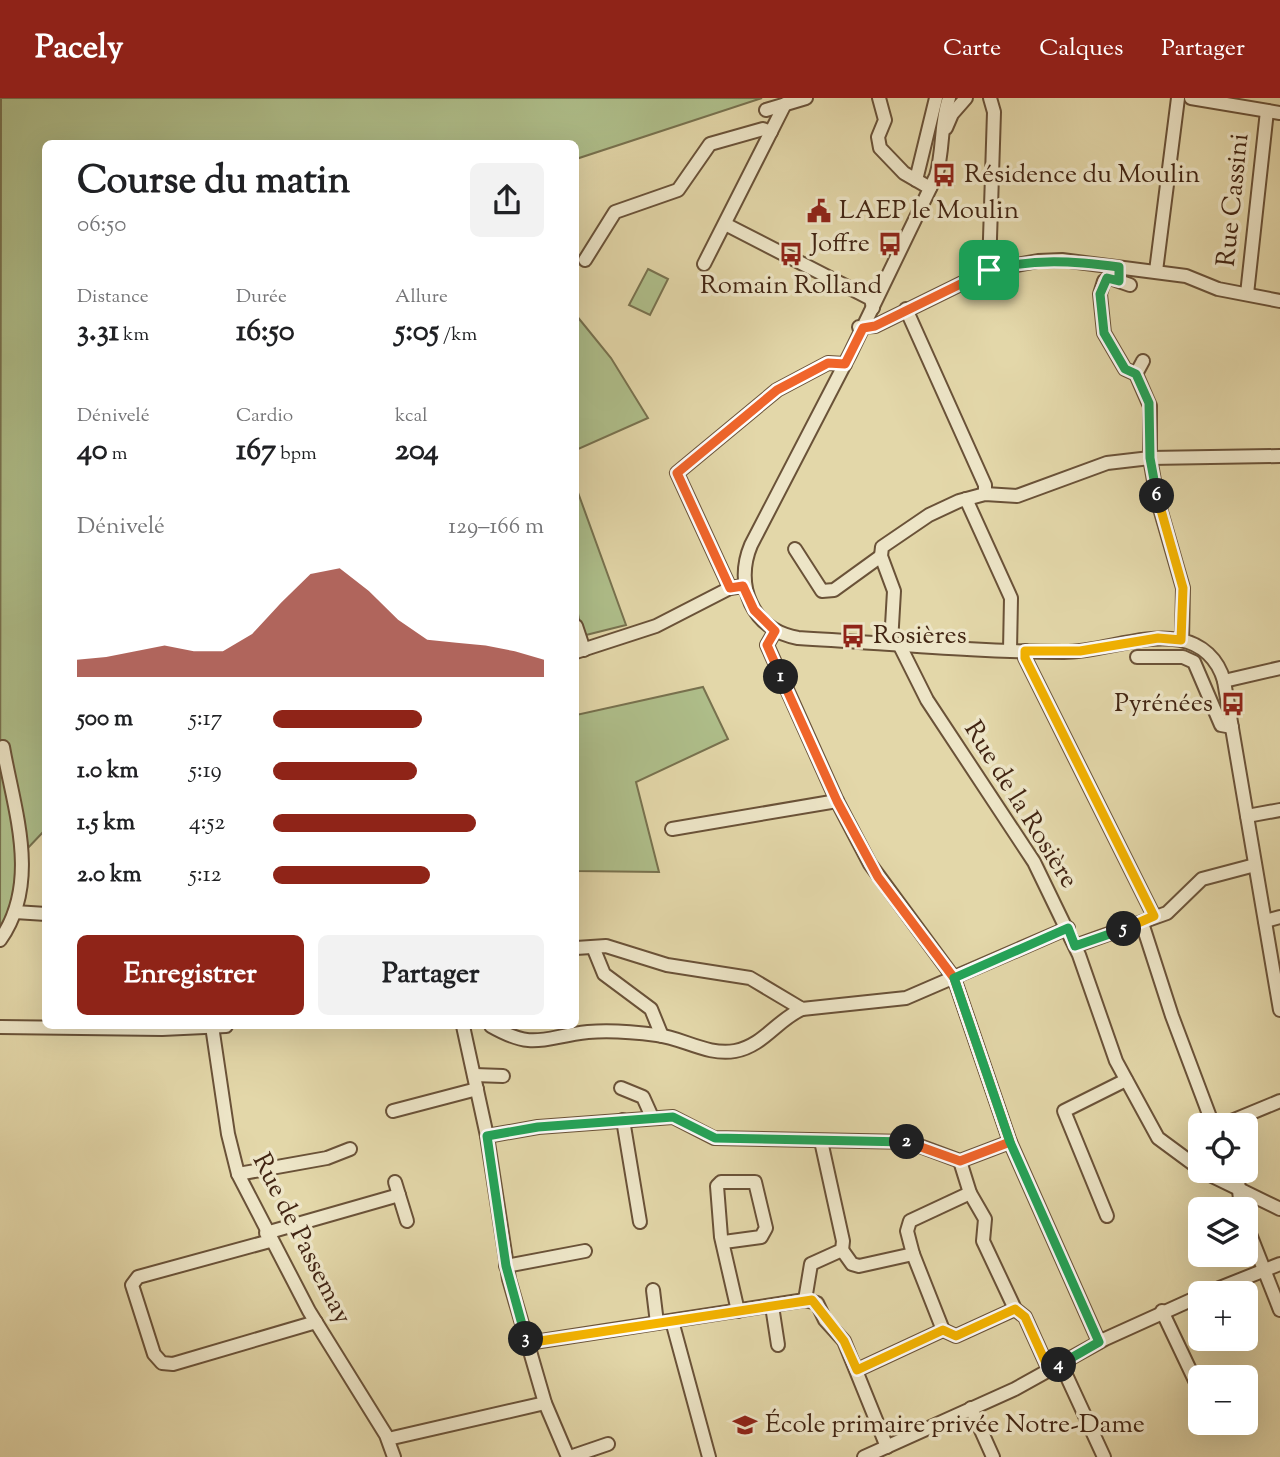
<!DOCTYPE html>
<html lang="fr">
<head>
<meta charset="utf-8">
<style>
	body { margin:0; font-family:"Sorts Mill Goudy",serif; background:#f2f2f2; color:#202124; height:100vh; display:flex; flex-direction:column; font-size:26px; white-space:nowrap }
	* { box-sizing:border-box; margin:0 }
	p { font-size:23px; color:#757577 }
	.icon { flex:none; width:38px; height:38px; fill:none; stroke:currentColor; stroke-width:2; stroke-linecap:round; stroke-linejoin:round }
	.map { position:relative; flex:1; overflow:hidden }
	.details { position:absolute; left:42px; top:42px; width:537px; height:889px; display:flex; flex-direction:column; background:#fff; border-radius:10px; box-shadow:0 7px 28px #0002 }
	.details>* { flex:none }
	.controls { position:absolute; left:1188px; top:1015px; display:grid; gap:14px }
	.controls a { display:grid; place-items:center; width:70px; height:70px; border-radius:10px; background:#fff; box-shadow:0 7px 28px #0002; font-size:35px }
	.pin { position:absolute; display:grid; place-items:center; width:60px; height:60px; color:#fff; margin:-30px; border-radius:14px; box-shadow:0 4px 10px #0006 }
	.km { position:absolute; width:35px; height:35px; margin:-18px; border-radius:50%; background:#222; color:#fff; font-size:19px; line-height:35px; text-align:center }
	.round { display:grid; place-items:center; flex:none; width:74px; height:74px; border-radius:10px; background:#f2f2f2 }
	.head { display:flex; align-items:center; justify-content:space-between; height:119px; padding:0 35px }
	h1 { font-size:38px; font-weight:700; line-height:52px }
	.figures { display:grid; grid-template-columns:repeat(3,1fr); gap:10px; height:119px; padding:7px 35px }
	.figures div { display:grid; align-content:center }
	.figures b { font-size:30px; font-weight:700 }
	.figures small { font-size:19px; font-weight:400 }
	.figures p { font-size:19px }
	.chart { height:196px; padding:14px 35px }
	.chart p { display:flex; justify-content:space-between }
	.chart svg { width:100%; height:126px; margin-top:7px; fill:#8f2418; opacity:.7 }
	.action { display:flex; gap:14px; margin-top:auto; padding:14px 35px }
	.action a { flex:1; height:80px; border-radius:10px; background:#8f2418; color:#fff; font-size:28px; font-weight:700; line-height:80px; text-align:center }
	.action a+a { background:#f2f2f2; color:#202124 }
	ul { padding:0 35px; list-style:none; font-size:23px }
	li { display:grid; grid-template-columns:112px 84px 1fr; align-items:center; height:52px }
	li i { height:18px; border-radius:9px; background:#8f2418 }
	header { display:flex; align-items:center; gap:42px; box-sizing:border-box; height:98px; padding:0 35px; background:#8f2418; color:#fff }
	header strong { font-size:33px }
	nav { display:flex; gap:38px; margin-inline-start:auto; font-size:24px }
	.map>svg:first-child { display:block }
	.green { fill:#afbf8b; stroke:#78724f; stroke-width:2 }
	.lines { fill:none; stroke-linecap:round; stroke-linejoin:round }
	.minor-casing { stroke:#6a5238; stroke-width:16 }
	.minor { stroke:#ede5c7; stroke-width:12 }
	.split-1-casing { stroke:#fff; stroke-width:14 }
	.split-2-casing { stroke:#fff; stroke-width:14 }
	.split-3-casing { stroke:#fff; stroke-width:14 }
	.split-4-casing { stroke:#fff; stroke-width:14 }
	.split-5-casing { stroke:#fff; stroke-width:14 }
	.split-6-casing { stroke:#fff; stroke-width:14 }
	.split-7-casing { stroke:#fff; stroke-width:14 }
	.split-1 { stroke:#f0652b; stroke-width:9 }
	.split-2 { stroke:#f0652b; stroke-width:9 }
	.split-3 { stroke:#22a559; stroke-width:9 }
	.split-4 { stroke:#f5b400; stroke-width:9 }
	.split-5 { stroke:#22a559; stroke-width:9 }
	.split-6 { stroke:#f5b400; stroke-width:9 }
	.split-7 { stroke:#22a559; stroke-width:9 }
	.labels { text-anchor:middle; dominant-baseline:central; stroke-width:7; stroke-linejoin:round; paint-order:stroke }
	.poi-label { font-size:26px; fill:#422513; stroke:#ede5c7; text-anchor:start }
	.street-label { font-size:26px; fill:#422513; stroke:#ede5c7 }
</style>
</head>
<body>
<header>
<strong>Pacely</strong>
<nav><a>Carte</a><a>Calques</a><a>Partager</a></nav>
</header>
<div class="map">
<svg width="1280" height="1359" viewBox="0 0 1280 1359">
	<rect width="100%" height="100%" fill="#e3d7a9"/>
	<filter id="stains"><feTurbulence type="fractalNoise" baseFrequency=".00286" numOctaves="4"/><feColorMatrix values="0 0 0 0 .2 0 0 0 0 .09 0 0 0 0 .02 0 0 0 .5 -.17"/></filter>
	<radialGradient id="worn" r=".72"><stop offset=".6" stop-color="#630" stop-opacity="0"/><stop offset="1" stop-color="#630" stop-opacity=".3"/></radialGradient>
	<g class="green">
		<polygon points="1,0 762,0 576,61 576,46 46,46 45,732 25,753 13,807 0,831"/>
		<polygon points="648,171 668,181 650,217 629,207"/>
		<polygon points="576,217 611,260 648,320 576,352"/>
		<polygon points="576,389 626,527 582,538 576,505"/>
		<polygon points="703,589 728,641 636,684 659,774 576,773 576,617"/>
	</g>
	<g class="lines">
		<g class="minor-casing">
			<g id="minor">
				<polyline points="879,0 885,22 878,39 880,50 904,75 930,90"/>
				<path d="M949,0C940,25 944,52 936,78L850,256L751,447C734,487 752,532 798,540C886,545 976,554 1064,554C1102,554 1142,535 1180,542C1202,546 1218,561 1224,583L1280,912"/>
				<polyline points="1191,0 1280,15"/>
				<polyline points="766,12 806,0"/>
				<polyline points="946,30 952,16 966,0"/>
				<polyline points="916,82 936,0"/>
				<polyline points="725,126 871,201 873,210"/>
				<polyline points="585,162 615,114 678,92 710,46 763,31 771,34"/>
				<polyline points="704,166 785,6"/>
				<polyline points="989,172 994,14 990,0"/>
				<polyline points="1156,173 1178,0"/>
				<polyline points="1130,187 1110,180 1104,183 1100,196 1104,235 1125,271 1136,276 1150,308 1150,360 1157,400 1183,490 1182,542"/>
				<polyline points="1247,196 1267,13"/>
				<polyline points="906,211 985,387 985,396"/>
				<polyline points="859,229 875,228 989,172 1038,163 1062,162 1186,178 1218,191 1280,203"/>
				<polyline points="1136,276 1143,263"/>
				<polyline points="966,401 1011,500 1010,552"/>
				<polyline points="795,451 822,493 834,492 881,458"/>
				<polyline points="743,488 730,490 677,375 777,292 828,265 845,266"/>
				<polyline points="576,528 584,552"/>
				<polyline points="775,533 767,547 837,703 870,766 954,880 1010,1044 1099,1244"/>
				<polyline points="891,545 894,493 881,458 882,449 929,417 959,403 985,396 1017,398 1107,365 1150,360 1280,358"/>
				<polyline points="899,546 927,602 1034,764 1079,857 1116,963 1158,1040 1200,1071"/>
				<polyline points="1025,553 1025,560 1154,818"/>
				<polyline points="576,554 656,528 730,490"/>
				<polyline points="1137,559 1183,559 1194,564 1221,627 1232,629"/>
				<polyline points="1224,583 1280,570"/>
				<polyline points="1247,718 1280,712"/>
				<polyline points="672,731 837,703"/>
				<polyline points="15,814 46,816"/>
				<polyline points="1265,823 1280,819"/>
				<polyline points="1142,825 1172,918 1213,1027"/>
				<path d="M0,842C41,784 14,712 3,649"/>
				<polyline points="1075,848 1167,815 1202,781 1255,767"/>
				<polyline points="593,849 604,876 651,911 662,938"/>
				<polyline points="576,850 606,848 667,867 750,880 802,911 906,900 1068,830"/>
				<polyline points="212,928 228,1036 238,1076 309,1213 386,1337 394,1359"/>
				<polyline points="463,928 487,1038 509,1181 545,1305 568,1359"/>
				<path d="M491,928C535,953 543,939 588,934C611,932 634,934 657,937C683,940 708,958 735,953C763,948 777,922 802,911"/>
				<polyline points="0,929 162,931 226,928"/>
				<polyline points="474,977 503,978"/>
				<polyline points="621,990 643,999 652,1019"/>
				<polyline points="393,1013 477,991"/>
				<polyline points="623,1022 640,1124"/>
				<polyline points="1222,1027 1280,1003"/>
				<polyline points="487,1038 538,1029 673,1019 714,1040 909,1044 960,1063 1010,1044"/>
				<polyline points="821,1043 843,1143 842,1152 811,1166 805,1202 817,1205 825,1222 844,1243 887,1349"/>
				<polyline points="960,1063 970,1095 985,1121 983,1143 1015,1211 1025,1219 1049,1272"/>
				<polyline points="1202,1073 1280,1111"/>
				<polyline points="1237,1073 1241,1111"/>
				<polyline points="238,1076 327,1060 350,1051"/>
				<polyline points="395,1084 407,1123"/>
				<polyline points="1107,1118 1064,1013 1126,982"/>
				<polyline points="1246,1126 1280,1212"/>
				<polyline points="266,1135 399,1097"/>
				<polyline points="270,1143 138,1179 132,1187 154,1256 162,1265 173,1266 316,1224"/>
				<polyline points="724,1144 761,1139 766,1130 755,1084 721,1084 717,1088 721,1139 738,1213"/>
				<polyline points="842,1152 852,1166 859,1168 913,1156 907,1133 910,1123 970,1095"/>
				<polyline points="913,1156 943,1232"/>
				<polyline points="506,1168 585,1153"/>
				<polyline points="653,1192 657,1225"/>
				<polyline points="1207,1195 1280,1166"/>
				<polyline points="772,1208 778,1247"/>
				<polyline points="1162,1213 1200,1293"/>
				<polyline points="672,1223 709,1359"/>
				<polyline points="528,1245 805,1202"/>
				<polyline points="1061,1266 1104,1359"/>
				<polyline points="857,1272 943,1232 956,1238 1015,1211"/>
				<polyline points="971,1310 993,1359"/>
				<polyline points="388,1341 545,1305"/>
				<polyline points="570,1359 608,1346"/>
				<polyline points="864,1359 1015,1291 1105,1241 1200,1198"/>
			</g>
		</g>
		<use href="#minor" class="minor"/>
	</g>
	<g class="lines">
		<g class="split-1-casing">
			<polyline id="split-1" points="781,579 767,547 775,533 754,512 743,488 730,490 677,375 777,292 828,265 845,266 863,230 875,228 989,172"/>
		</g>
		<g class="split-2-casing">
			<polyline id="split-2" points="781,579 837,703 878,779 954,880 1010,1044 960,1063 907,1044"/>
		</g>
		<g class="split-3-casing">
			<polyline id="split-3" points="526,1241 506,1168 487,1038 538,1029 673,1019 715,1040 907,1044"/>
		</g>
		<g class="split-4-casing">
			<polyline id="split-4" points="526,1241 527,1245 812,1202 844,1243 857,1272 943,1232 956,1238 1015,1211 1025,1219 1049,1272 1059,1267"/>
		</g>
		<g class="split-5-casing">
			<polyline id="split-5" points="1059,1267 1099,1244 1010,1044 954,880 1068,830 1075,848 1124,831"/>
		</g>
		<g class="split-6-casing">
			<polyline id="split-6" points="1124,831 1154,818 1025,560 1025,553 1080,553 1158,540 1181,542 1183,490 1157,398"/>
		</g>
		<g class="split-7-casing">
			<path id="split-7" d="M989,172C1034,160 1074,163 1119,169V183L1107,180L1100,196L1104,235L1125,271L1136,276L1149,305L1150,360L1157,398"/>
		</g>
		<use href="#split-1" class="split-1"/>
		<use href="#split-2" class="split-2"/>
		<use href="#split-3" class="split-3"/>
		<use href="#split-4" class="split-4"/>
		<use href="#split-5" class="split-5"/>
		<use href="#split-6" class="split-6"/>
		<use href="#split-7" class="split-7"/>
	</g>
	<defs>
		<g id="bus-bare" transform="scale(1.89)"><path d="M-5-6H5V4H4V6H2V4H-2V6H-4V4H-5ZM-3.5-4V0h7V-4ZM-3.5 1.2v1.5H-2V1.2ZM2 1.2v1.5H3.5V1.2Z" fill="#8f2418" stroke="#ede5c7" stroke-width="2.5" paint-order="stroke"/></g>
		<g id="civic-bare" transform="scale(1.89)"><path d="M-.6-6.5H3V-4.5H.6V-3L4-1V1h2V6H-6V1h2V-1L-.6-3ZM-1.2 2.5V6h2.4V2.5Z" fill="#8f2418" stroke="#ede5c7" stroke-width="2.5" paint-order="stroke"/></g>
		<g id="school-bare" transform="scale(1.89)"><path d="M0-5L7-2L0 1L-7-2ZM-4 1L0 2.5L4 1V4Q0 6-4 4Z" fill="#8f2418" stroke="#ede5c7" stroke-width="2.5" paint-order="stroke"/></g>
	</defs>
	<g fill-rule="evenodd">
		<use href="#bus-bare" x="944" y="77"/>
		<use href="#civic-bare" x="819" y="113"/>
		<use href="#bus-bare" x="890" y="146"/>
		<use href="#bus-bare" x="791" y="156"/>
		<use href="#bus-bare" x="853" y="538"/>
		<use href="#bus-bare" x="1233" y="606"/>
		<use href="#school-bare" x="745" y="1327"/>
	</g>
	<g class="labels">
		<g class="poi-label">
			<text x="964" y="77">Résidence du Moulin</text>
			<text x="839" y="113">LAEP le Moulin</text>
			<text x="870" y="146" text-anchor="end">Joffre</text>
			<text x="791" y="188" text-anchor="middle">Romain Rolland</text>
			<text x="873" y="538">Rosières</text>
			<text x="1213" y="606" text-anchor="end">Pyrénées</text>
			<text x="765" y="1327">École primaire privée Notre-Dame</text>
		</g>
		<g class="street-label">
			<text transform="translate(1234 102) rotate(-84)">Rue Cassini</text>
			<text transform="translate(1020 707) rotate(58)">Rue de la Rosière</text>
			<text transform="translate(301 1141) rotate(63)">Rue de Passemay</text>
		</g>
	</g>
	<rect width="100%" height="100%" filter="url(#stains)"/>
	<rect width="100%" height="100%" fill="url(#worn)"/>
</svg>
<div class="controls">
<a><svg class="icon" aria-label="locate" viewBox="0 0 24 24"><circle cx="12" cy="12" r="6"/><path d="M12 2v4M12 18v4M2 12h4M18 12h4"/></svg></a>
<a><svg class="icon" aria-label="layers" viewBox="0 0 24 24"><path d="M12 4l9 5-9 5-9-5zM3 14l9 5 9-5"/></svg></a>
<a>+</a>
<a>−</a>
</div>
<div class="pin" style="left:989px;top:172px;background:#1e9e55"><svg class="icon" aria-label="arrive" viewBox="0 0 24 24"><path d="M6 21V4h12l-3 4 3 4H6"/></svg></div>
<b class="km" style="left:781px;top:579px">1</b>
<b class="km" style="left:907px;top:1044px">2</b>
<b class="km" style="left:526px;top:1241px">3</b>
<b class="km" style="left:1059px;top:1267px">4</b>
<b class="km" style="left:1124px;top:831px">5</b>
<b class="km" style="left:1157px;top:398px">6</b>
<section class="details">
<div class="head"><div><h1>Course du matin</h1><p>06:50</p></div><a class="round"><svg class="icon" aria-label="share" viewBox="0 0 24 24"><path d="M12 15V3M7 8l5-5 5 5M5 13v7h14v-7"/></svg></a></div>
<div class="figures">
<div><p>Distance</p><b>3.31<small> km</small></b></div>
<div><p>Durée</p><b>16:50</b></div>
<div><p>Allure</p><b>5:05<small> /km</small></b></div>
</div>
<div class="figures">
<div><p>Dénivelé</p><b>40<small> m</small></b></div>
<div><p>Cardio</p><b>167<small> bpm</small></b></div>
<div><p>kcal</p><b>204</b></div>
</div>
<div class="chart"><p><span>Dénivelé</span>129–166 m</p>
<svg viewBox="0 0 160 44" preserveAspectRatio="none"><path d="M0 44V38L10 37L20 35L30 33L40 35L50 35L60 29L70 18L80 8L90 6L100 14L110 24L120 31L130 32L140 33L150 35L160 38V44z"/></svg>
</div>
<ul>
<li><b>500 m</b>5:17<i style="width:55%"></i></li>
<li><b>1.0 km</b>5:19<i style="width:53%"></i></li>
<li><b>1.5 km</b>4:52<i style="width:75%"></i></li>
<li><b>2.0 km</b>5:12<i style="width:58%"></i></li>
</ul>
<div class="action"><a>Enregistrer</a><a>Partager</a></div>
</section>
</div>
</body>
</html>
